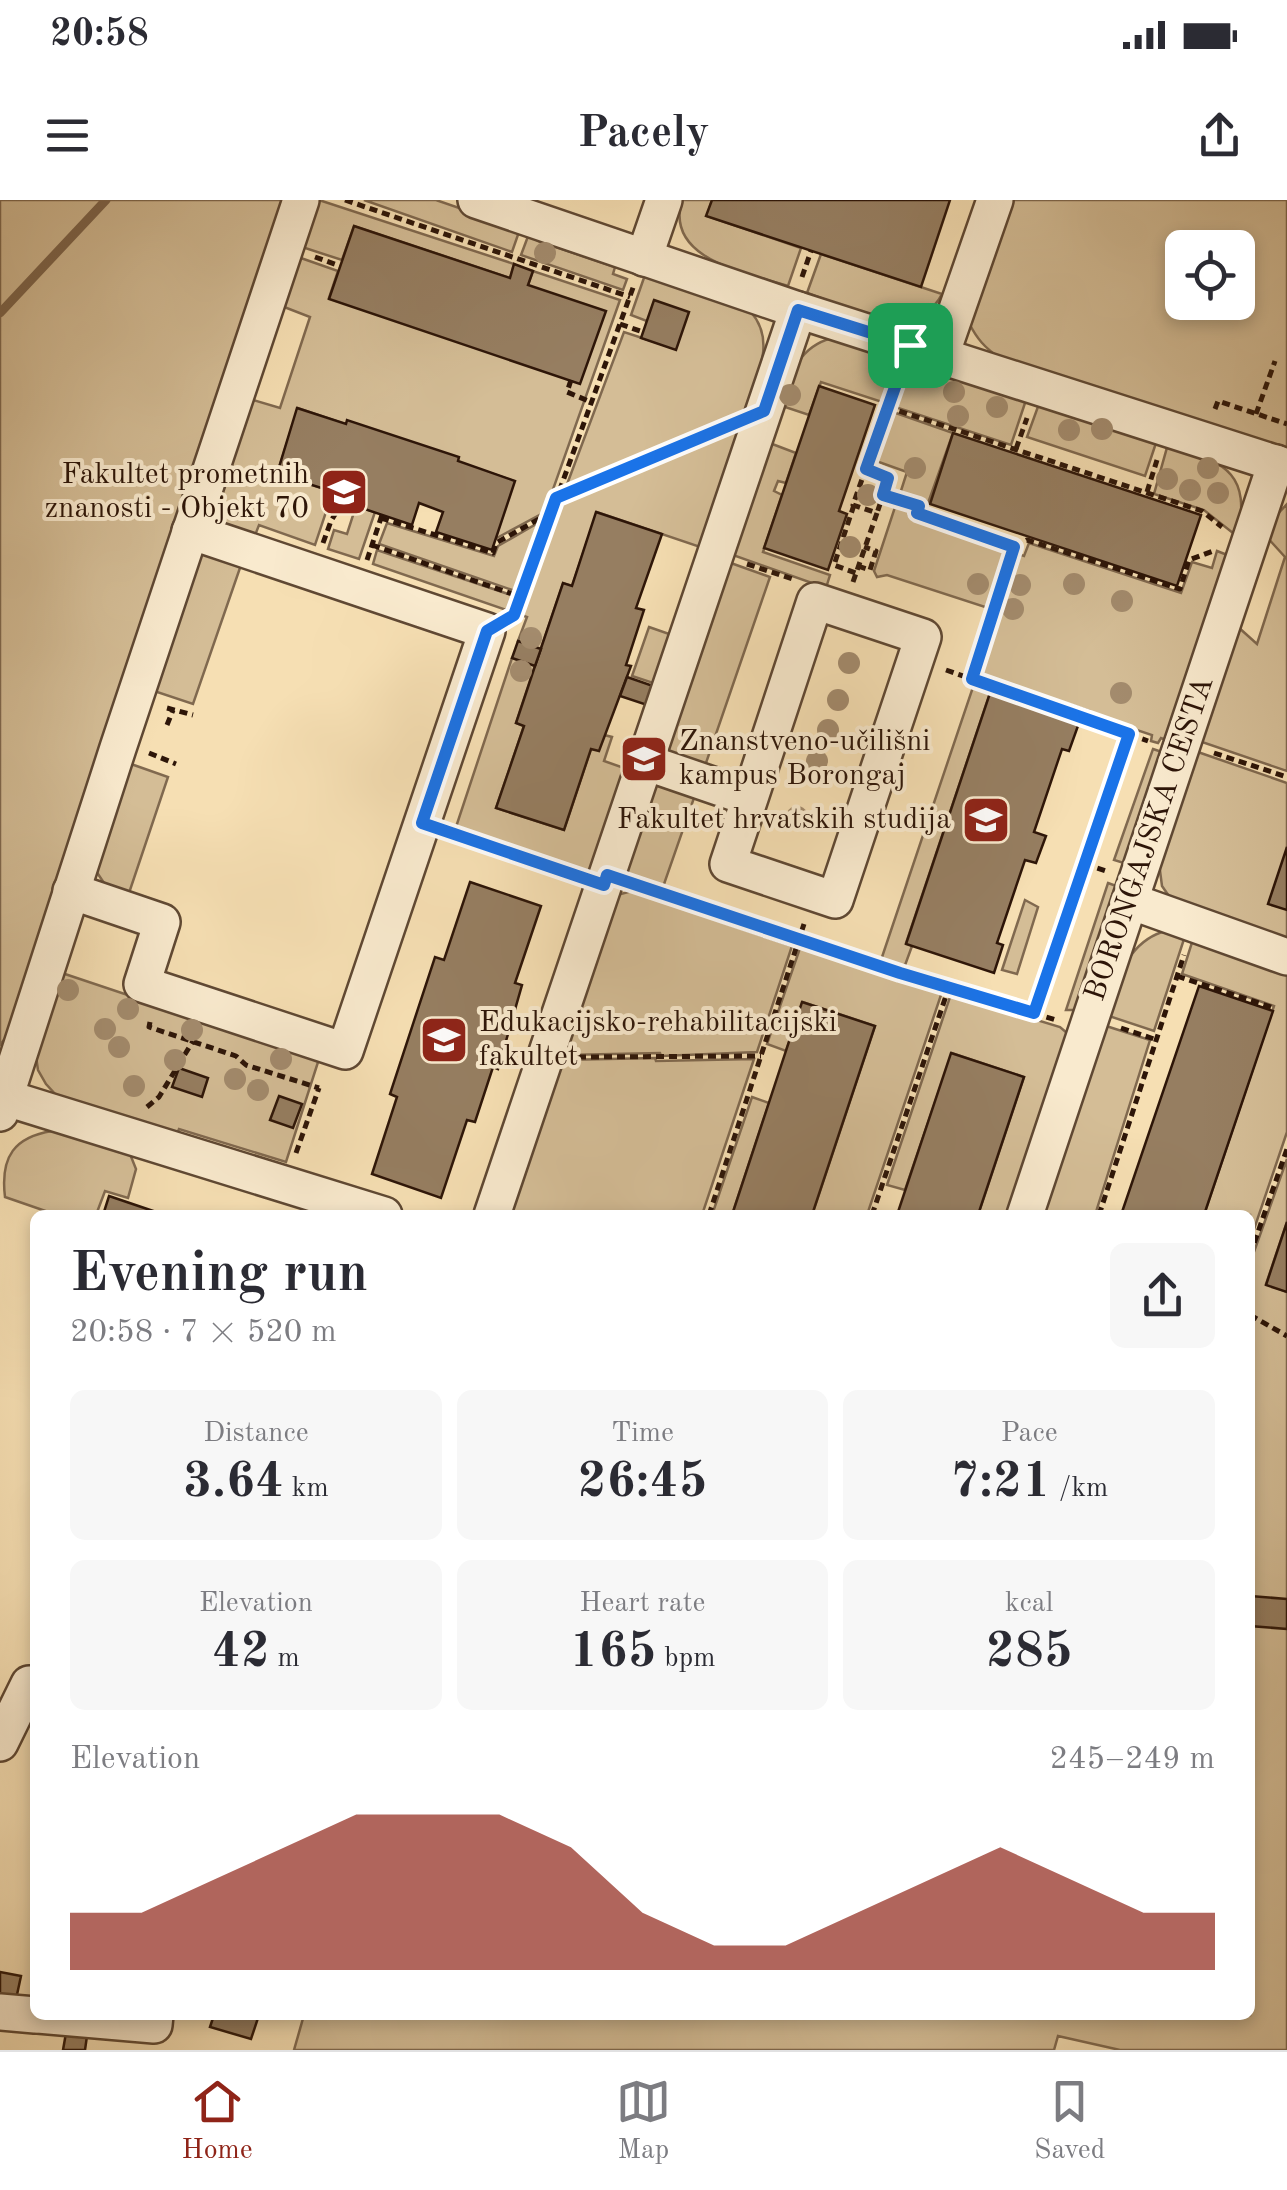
<!DOCTYPE html>
<html lang="en">
<head>
<meta charset="utf-8">
<style>
	body { margin:0; font-family:"Old Standard TT",serif; background:#f7f7f7; color:#2b2b33; height:100vh; display:flex; flex-direction:column; font-size:38px; white-space:nowrap }
	* { box-sizing:border-box; margin:0 }
	p { font-size:32px; color:#7c7c81 }
	.icon { flex:none; width:55px; height:55px; fill:none; stroke:currentColor; stroke-width:2; stroke-linecap:round; stroke-linejoin:round }
	.map { position:relative; flex:1; overflow:hidden }
	.panel { position:absolute; left:30px; top:1010px; width:1225px; height:810px; display:flex; flex-direction:column; background:#fff; border-radius:15px; box-shadow:0 5px 15px #0003 }
	.panel>* { flex:none }
	.fabs { position:absolute; left:1165px; top:30px; display:grid; gap:20px }
	.fabs a { display:grid; place-items:center; width:90px; height:90px; border-radius:15px; background:#fff; box-shadow:0 5px 15px #0003; font-size:50px }
	.pin { position:absolute; display:grid; place-items:center; width:85px; height:85px; color:#fff; margin:-42px; border-radius:20px; box-shadow:0 5px 15px #0006 }
	.round { display:grid; place-items:center; flex:none; width:105px; height:105px; border-radius:15px; background:#f7f7f7 }
	.headline { display:flex; align-items:center; justify-content:space-between; height:170px; padding:0 40px }
	h1 { font-size:55px; font-weight:600; line-height:75px }
	.stats { display:grid; grid-template-columns:repeat(3,1fr); gap:15px; height:170px; padding:10px 40px }
	.stats div { display:grid; align-content:center; border-radius:15px; background:#f7f7f7; text-align:center }
	.stats b { font-size:50px; font-weight:600 }
	.stats small { font-size:28px; font-weight:400 }
	.stats p { font-size:28px }
	.chart { height:280px; padding:20px 40px }
	.chart p { display:flex; justify-content:space-between }
	.chart svg { width:100%; height:180px; margin-top:10px; fill:#8f2418; opacity:.7 }
	.status { display:flex; justify-content:space-between; align-items:center; height:70px; padding:0 50px; background:#fff; direction:ltr }
	.status svg { height:28px; fill:currentColor }
	header { display:flex; justify-content:space-between; align-items:center; height:130px; padding:0 40px; background:#fff; font-size:45px; font-weight:600 }
	.menu { display:flex; justify-content:space-around; align-items:center; height:140px; border-top:2px solid #e1e1e2; background:#fff; font-size:28px; color:#7c7c81 }
	.menu a { display:grid; justify-items:center; gap:5px }
	.menu .active { color:#8f2418 }
	.map>svg:first-child { display:block }
	.green { fill:#d4bd96; stroke:#80694f; stroke-width:2.5; fill-rule:evenodd }
	.lines { fill:none; stroke-linecap:round; stroke-linejoin:round }
	.stream { stroke:#7d654c; stroke-width:9 }
	.building { fill:#967e61; stroke:#2d1508; stroke-width:2.5 }
	.minor-casing { stroke:#5f4833; stroke-width:40 }
	.path { stroke:#2d1508; stroke-width:5; stroke-dasharray:8 5; stroke-linecap:butt }
	.minor { stroke:#f9eace; stroke-width:35 }
	.tree { fill:#a38b6d }
	.route-casing { stroke:#fff; stroke-width:20 }
	.route { stroke:#1a73e8; stroke-width:12 }
	.labels { text-anchor:middle; dominant-baseline:central; stroke-width:8; stroke-linejoin:round; paint-order:stroke }
	.poi-label { font-size:30px; fill:#2d1508; stroke:#f9eace; text-anchor:end }
	.street-label { font-size:30px; fill:#2d1508; stroke:#f9eace }
</style>
</head>
<body>
<div class="status"><b>20:58</b><svg viewBox="0 0 49 12"><path d="M0 12V9h3v3zM5 12V6h3v6zM10 12V3h3v9zM15 12V0h3v12zM26 1h20v11H26zM47 4h2v5h-2z"/></svg></div>
<header><svg class="icon" aria-label="menu" viewBox="0 0 24 24"><path d="M4 6h16M4 12h16M4 18h16"/></svg>Pacely<svg class="icon" aria-label="share" viewBox="0 0 24 24"><path d="M12 15V3M7 8l5-5 5 5M5 13v7h14v-7"/></svg></header>
<div class="map">
<svg width="1287" height="1850" viewBox="0 0 1287 1850">
	<rect width="100%" height="100%" fill="#f6dfb3"/>
	<filter id="stains"><feTurbulence type="fractalNoise" baseFrequency=".002" numOctaves="4"/><feColorMatrix values="0 0 0 0 .2 0 0 0 0 .09 0 0 0 0 .02 0 0 0 .5 -.17"/></filter>
	<radialGradient id="worn" r=".72"><stop offset=".6" stop-color="#630" stop-opacity="0"/><stop offset="1" stop-color="#630" stop-opacity=".3"/></radialGradient>
	<g class="green">
		<polygon points="0,0 288,0 10,832 0,845"/>
		<polygon points="319,0 514,64 510,78 354,26 342,60 302,47"/>
		<polygon points="364,0 436,0 520,29 512,52"/>
		<path d="M682,0H712L707,16L801,48L788,86C748,73 664,60 682,0Z"/>
		<path d="M1002,0H1287V255L1000,158C985,148 977,139 969,123ZM1182,48H1238V102H1182Z"/>
		<polygon points="530,31 540,35 538,41 615,67 613,74 627,79 623,90 521,55"/>
		<path d="M821,54L942,94C916,145 847,106 807,93Z"/>
		<polygon points="298,57 338,71 329,98 528,85 533,71 620,100 545,312 495,339 514,281 298,208 277,274 328,290 331,297 315,345 259,325 252,343 216,324 214,315 250,199 280,208 310,117 279,105"/>
		<path d="M646,72L751,112C777,142 756,178 745,212L566,287L624,132L676,149L647,121L631,115Z"/>
		<path d="M837,137L898,153L882,202L821,182L809,215L779,205C792,173 799,144 837,137Z"/>
		<polygon points="911,158 1027,197 1011,245 895,207"/>
		<polygon points="1040,201 1157,240 1145,276 1027,237"/>
		<polygon points="893,212 953,233 927,306 899,297 907,272 876,261"/>
		<polygon points="743,226 703,348 597,312 572,386 563,383 541,449 518,441 527,417 521,415 562,300"/>
		<polygon points="767,242 796,253 786,283 778,281 774,291 782,295 763,352 830,375 826,388 730,354"/>
		<path d="M1168,244C1224,264 1251,269 1238,337L1204,310L1154,294Z"/>
		<polygon points="897,301 911,306 909,315 964,332 963,337 1008,352 988,408 887,375 877,377 874,371"/>
		<polygon points="1287,304 1287,571 1199,541 1237,426 1257,444 1285,357 1265,335 1273,319"/>
		<polygon points="356,306 375,312 359,359 328,349 334,330 347,334"/>
		<polygon points="387,323 494,356 498,346 538,323 515,391 379,344"/>
		<polygon points="1029,343 1181,393 1192,362 1212,368 1217,351 1230,356 1169,541 1161,538 1158,543 1151,541 1152,535 1092,515 1090,511 978,475 1018,354 1024,356"/>
		<polygon points="377,350 514,396 509,411 373,364"/>
		<polygon points="201,352 241,365 193,504 154,491"/>
		<polygon points="728,362 770,377 706,563 702,566 665,554"/>
		<polygon points="649,427 675,436 659,485 632,476"/>
		<polygon points="512,458 535,466 516,523 524,526 496,608 564,630 591,549 604,535 612,537 604,561 627,569 592,676 455,630"/>
		<polygon points="973,487 990,493 906,743 912,746 904,768 881,760"/>
		<polygon points="1153,549 1165,553 1127,664 1114,660"/>
		<polygon points="1195,551 1287,583 1287,745 1171,699 1162,686 1159,663"/>
		<polygon points="131,564 168,577 128,696 106,686 96,671"/>
		<polygon points="654,581 691,593 694,598 663,687 624,675"/>
		<polygon points="1108,683 1119,687 1076,810 1066,810"/>
		<polygon points="632,691 792,746 757,852 661,856 660,853 564,855 617,695"/>
		<polygon points="1025,700 1038,707 1017,774 1002,770"/>
		<path d="M1162,732L1186,733L1154,831L1106,815C1119,780 1125,745 1162,732Z"/>
		<polygon points="1194,736 1287,769 1287,932 1250,1041 1250,1015 1204,1015 1274,806 1182,774"/>
		<polygon points="800,748 942,792 867,1015 812,1015 875,826 803,802 786,851 767,844"/>
		<polygon points="59,772 319,859 286,962 179,929 176,936 57,896 46,884 38,870 35,850"/>
		<polygon points="951,794 1060,827 1067,833 1009,1015 978,1015 1024,877 952,853 905,990 887,985"/>
		<polygon points="1103,825 1150,840 1095,1015 1038,1015"/>
		<polygon points="655,858 656,861 754,859 702,1015 511,1015 562,860"/>
		<polygon points="752,897 769,903 732,1015 712,1015"/>
		<path d="M52,931L78,935L130,954L136,969L128,998L105,991L96,1015H57L5,997C0,956 15,937 52,931Z"/>
		<polygon points="1287,959 1287,1022 1266,1084 1287,1092 1287,1850 1120,1850 1058,1836 1054,1850 294,1850 304,1815 1250,1815 1250,1063"/>
	</g>
	<g class="lines">
		<polyline class="stream" points="0,113 106,0"/>
	</g>
	<g class="building">
		<polygon points="712,0 950,0 921,87 706,16"/>
		<polygon points="354,26 510,78 514,64 533,71 528,85 606,111 580,184 329,99"/>
		<polygon points="654,100 689,112 676,150 641,138"/>
		<polygon points="819,186 875,205 839,311 847,314 828,370 764,348"/>
		<polygon points="297,208 346,224 347,220 459,257 458,261 515,281 492,350 436,332 443,312 419,303 412,325 326,296 328,290 277,274"/>
		<polygon points="953,233 1201,315 1177,386 930,304"/>
		<polygon points="596,312 662,334 636,408 644,410 626,465 631,466 599,551 591,549 564,630 496,608 524,526 516,523 535,466 563,383 572,386"/>
		<polygon points="518,441 541,449 535,466 512,458"/>
		<polygon points="627,477 656,487 650,506 620,496"/>
		<polygon points="990,493 1079,523 1069,551 1062,549 1034,632 1046,636 1036,663 1025,660 997,743 1003,745 994,773 906,744"/>
		<polygon points="1287,647 1287,710 1268,704"/>
		<polygon points="470,682 541,706 515,783 522,785 498,869 493,867 475,922 467,920 441,998 372,974 397,897 390,894 435,757 444,760"/>
		<polygon points="1199,786 1273,811 1204,1015 1121,1015"/>
		<polygon points="802,802 875,826 812,1015 732,1015"/>
		<polygon points="951,853 1024,877 978,1015 897,1015"/>
		<polygon points="179,868 208,878 202,897 172,887"/>
		<polygon points="279,896 302,904 293,928 270,920"/>
		<polygon points="109,996 165,1015 103,1015"/>
		<polygon points="1287,1022 1287,1092 1266,1085"/>
		<polygon points="1250,1396 1287,1399 1287,1429 1250,1426"/>
		<polygon points="0,1772 21,1776 15,1804 0,1801"/>
		<polygon points="214,1815 259,1815 251,1839 210,1827"/>
		<polygon points="66,1833 87,1836 85,1850 63,1850"/>
	</g>
	<g class="lines">
		<g class="minor-casing">
			<g id="minor">
				<polyline points="476,0 798,110 1287,267"/>
				<polyline points="644,58 664,0"/>
				<polyline points="941,155 995,0"/>
				<polyline points="645,562 750,598 728,664 835,700 923,437 815,401 750,598"/>
				<polyline points="71,691 162,722 142,784 345,851 487,431 190,331"/>
				<polyline points="1130,701 1287,757"/>
				<polyline points="0,896 384,1015"/>
				<polyline points="0,913 118,548 301,0"/>
				<polyline points="492,1015 798,110"/>
				<polyline points="1025,1015 1276,263"/>
				<polyline points="0,1543 29,1484"/>
				<polyline points="0,1812 35,1815"/>
				<polyline points="38,1815 154,1825 155,1815"/>
			</g>
		</g>
		<g class="path">
			<polyline points="345,0 630,97"/>
			<polyline points="315,57 340,66"/>
			<polyline points="802,77 811,51"/>
			<polyline points="620,124 643,132"/>
			<polyline points="571,180 567,192 591,202"/>
			<polyline points="887,207 1202,311 1222,327"/>
			<polyline points="1215,209 1218,201 1287,224"/>
			<polyline points="1256,214 1275,161"/>
			<polyline points="1016,249 1027,218"/>
			<polyline points="866,269 889,277 877,313"/>
			<polyline points="1147,292 1157,260"/>
			<polyline points="883,295 919,306 917,313 1015,347 971,479"/>
			<polyline points="556,298 724,227"/>
			<polyline points="854,305 834,365 856,373"/>
			<polyline points="381,318 493,353 496,343 548,314"/>
			<polyline points="323,343 331,321 343,301"/>
			<polyline points="372,345 521,397"/>
			<polyline points="1015,347 1027,340 1180,389 1189,360 1213,351"/>
			<polyline points="367,360 382,315"/>
			<polyline points="747,364 793,379"/>
			<polyline points="858,366 870,370 876,351 864,347"/>
			<polyline points="853,382 877,313 853,305 898,176"/>
			<polyline points="515,413 634,85"/>
			<polyline points="946,470 1148,541"/>
			<polyline points="167,508 193,515"/>
			<polyline points="167,525 173,510"/>
			<polyline points="149,553 176,564"/>
			<polyline points="1214,553 1287,577"/>
			<polyline points="454,634 576,675"/>
			<polyline points="1085,664 1106,671"/>
			<polyline points="638,686 900,773 1056,820"/>
			<polyline points="1177,776 1271,807"/>
			<polyline points="1034,813 1129,534"/>
			<polyline points="150,822 149,827 236,856 246,865 319,888"/>
			<polyline points="1121,828 1157,840"/>
			<polyline points="578,857 761,856"/>
			<polyline points="147,907 159,897 193,841"/>
			<polyline points="296,953 319,888"/>
			<polyline points="709,1015 804,724"/>
			<polyline points="872,1015 949,787"/>
			<polyline points="1099,1015 1184,755"/>
			<polyline points="1250,1055 1287,949"/>
			<polyline points="1250,1115 1287,1136"/>
		</g>
		<use href="#minor" class="minor"/>
	</g>
	<g class="tree">
		<circle cx="545" cy="53" r="11"/>
		<circle cx="954" cy="192" r="11"/>
		<circle cx="790" cy="195" r="11"/>
		<circle cx="997" cy="207" r="11"/>
		<circle cx="958" cy="216" r="11"/>
		<circle cx="1102" cy="229" r="11"/>
		<circle cx="1069" cy="230" r="11"/>
		<circle cx="915" cy="268" r="11"/>
		<circle cx="1208" cy="268" r="11"/>
		<circle cx="1167" cy="279" r="11"/>
		<circle cx="1190" cy="290" r="11"/>
		<circle cx="1218" cy="293" r="11"/>
		<circle cx="868" cy="295" r="11"/>
		<circle cx="850" cy="347" r="11"/>
		<circle cx="978" cy="384" r="11"/>
		<circle cx="1074" cy="384" r="11"/>
		<circle cx="1020" cy="385" r="11"/>
		<circle cx="1122" cy="401" r="11"/>
		<circle cx="1013" cy="409" r="11"/>
		<circle cx="531" cy="438" r="11"/>
		<circle cx="849" cy="463" r="11"/>
		<circle cx="521" cy="471" r="11"/>
		<circle cx="1121" cy="493" r="11"/>
		<circle cx="838" cy="500" r="11"/>
		<circle cx="828" cy="530" r="11"/>
		<circle cx="817" cy="561" r="11"/>
		<circle cx="797" cy="617" r="11"/>
		<circle cx="68" cy="790" r="11"/>
		<circle cx="128" cy="809" r="11"/>
		<circle cx="105" cy="829" r="11"/>
		<circle cx="192" cy="830" r="11"/>
		<circle cx="119" cy="847" r="11"/>
		<circle cx="281" cy="859" r="11"/>
		<circle cx="175" cy="860" r="11"/>
		<circle cx="235" cy="879" r="11"/>
		<circle cx="134" cy="886" r="11"/>
		<circle cx="258" cy="890" r="11"/>
	</g>
	<g class="lines">
		<g class="route-casing">
			<polygon id="route" points="798,110 910,145 866,269 888,278 883,295 919,306 917,313 1014,347 972,479 1129,534 1034,813 900,773 607,675 604,685 422,623 487,431 514,415 556,298 764,211"/>
		</g>
		<use href="#route" class="route"/>
	</g>
	<defs>
		<g id="university-square" transform="scale(2.5)"><rect x="-9" y="-9" width="18" height="18" rx="4" fill="#8f2418" stroke="#f9eace"/><path d="M0-5L7-2L0 1L-7-2ZM-4 1L0 2.5L4 1V4Q0 6-4 4Z" fill="#fff"/></g>
	</defs>
	<g fill-rule="evenodd">
		<use href="#university-square" x="344" y="292"/>
		<use href="#university-square" x="644" y="559"/>
		<use href="#university-square" x="986" y="620"/>
		<use href="#university-square" x="444" y="840"/>
	</g>
	<g class="labels">
		<g class="poi-label">
			<text x="309" y="275">Fakultet prometnih<tspan x="309" dy="34">znanosti - Objekt 70</tspan></text>
			<text x="679" y="542" text-anchor="start">Znanstveno-učilišni<tspan x="679" dy="34">kampus Borongaj</tspan></text>
			<text x="951" y="620">Fakultet hrvatskih studija</text>
			<text x="479" y="823" text-anchor="start">Edukacijsko-rehabilitacijski<tspan x="479" dy="34">fakultet</tspan></text>
		</g>
		<g class="street-label">
			<text transform="translate(1150 639) rotate(-71)">BORONGAJSKA CESTA</text>
		</g>
	</g>
	<rect width="100%" height="100%" filter="url(#stains)"/>
	<rect width="100%" height="100%" fill="url(#worn)"/>
</svg>
<div class="fabs">
<a><svg class="icon" aria-label="locate" viewBox="0 0 24 24"><circle cx="12" cy="12" r="6"/><path d="M12 2v4M12 18v4M2 12h4M18 12h4"/></svg></a>
</div>
<div class="pin" style="left:910px;top:145px;background:#1e9e55"><svg class="icon" aria-label="arrive" viewBox="0 0 24 24"><path d="M6 21V4h12l-3 4 3 4H6"/></svg></div>
<section class="panel">
<div class="headline"><div><h1>Evening run</h1><p>20:58 · 7 × 520 m</p></div><a class="round"><svg class="icon" aria-label="share" viewBox="0 0 24 24"><path d="M12 15V3M7 8l5-5 5 5M5 13v7h14v-7"/></svg></a></div>
<div class="stats">
<div><p>Distance</p><b>3.64<small> km</small></b></div>
<div><p>Time</p><b>26:45</b></div>
<div><p>Pace</p><b>7:21<small> /km</small></b></div>
</div>
<div class="stats">
<div><p>Elevation</p><b>42<small> m</small></b></div>
<div><p>Heart rate</p><b>165<small> bpm</small></b></div>
<div><p>kcal</p><b>285</b></div>
</div>
<div class="chart"><p><span>Elevation</span>245–249 m</p>
<svg viewBox="0 0 160 44" preserveAspectRatio="none"><path d="M0 44V30L10 30L20 22L30 14L40 6L50 6L60 6L70 14L80 30L90 38L100 38L110 30L120 22L130 14L140 22L150 30L160 30V44z"/></svg>
</div>
</section>
</div>
<nav class="menu">
<a class="active"><svg class="icon" aria-label="home" viewBox="0 0 24 24"><path d="M3 11l9-7 9 7M6 9v11h12V9"/></svg>Home</a>
<a><svg class="icon" aria-label="map" viewBox="0 0 24 24"><path d="M3 6l6-2 6 2 6-2v14l-6 2-6-2-6 2zM9 4v14M15 6v14"/></svg>Map</a>
<a><svg class="icon" aria-label="saved" viewBox="0 0 24 24"><path d="M7 4h10v16l-5-4-5 4z"/></svg>Saved</a>
</nav>
</body>
</html>
